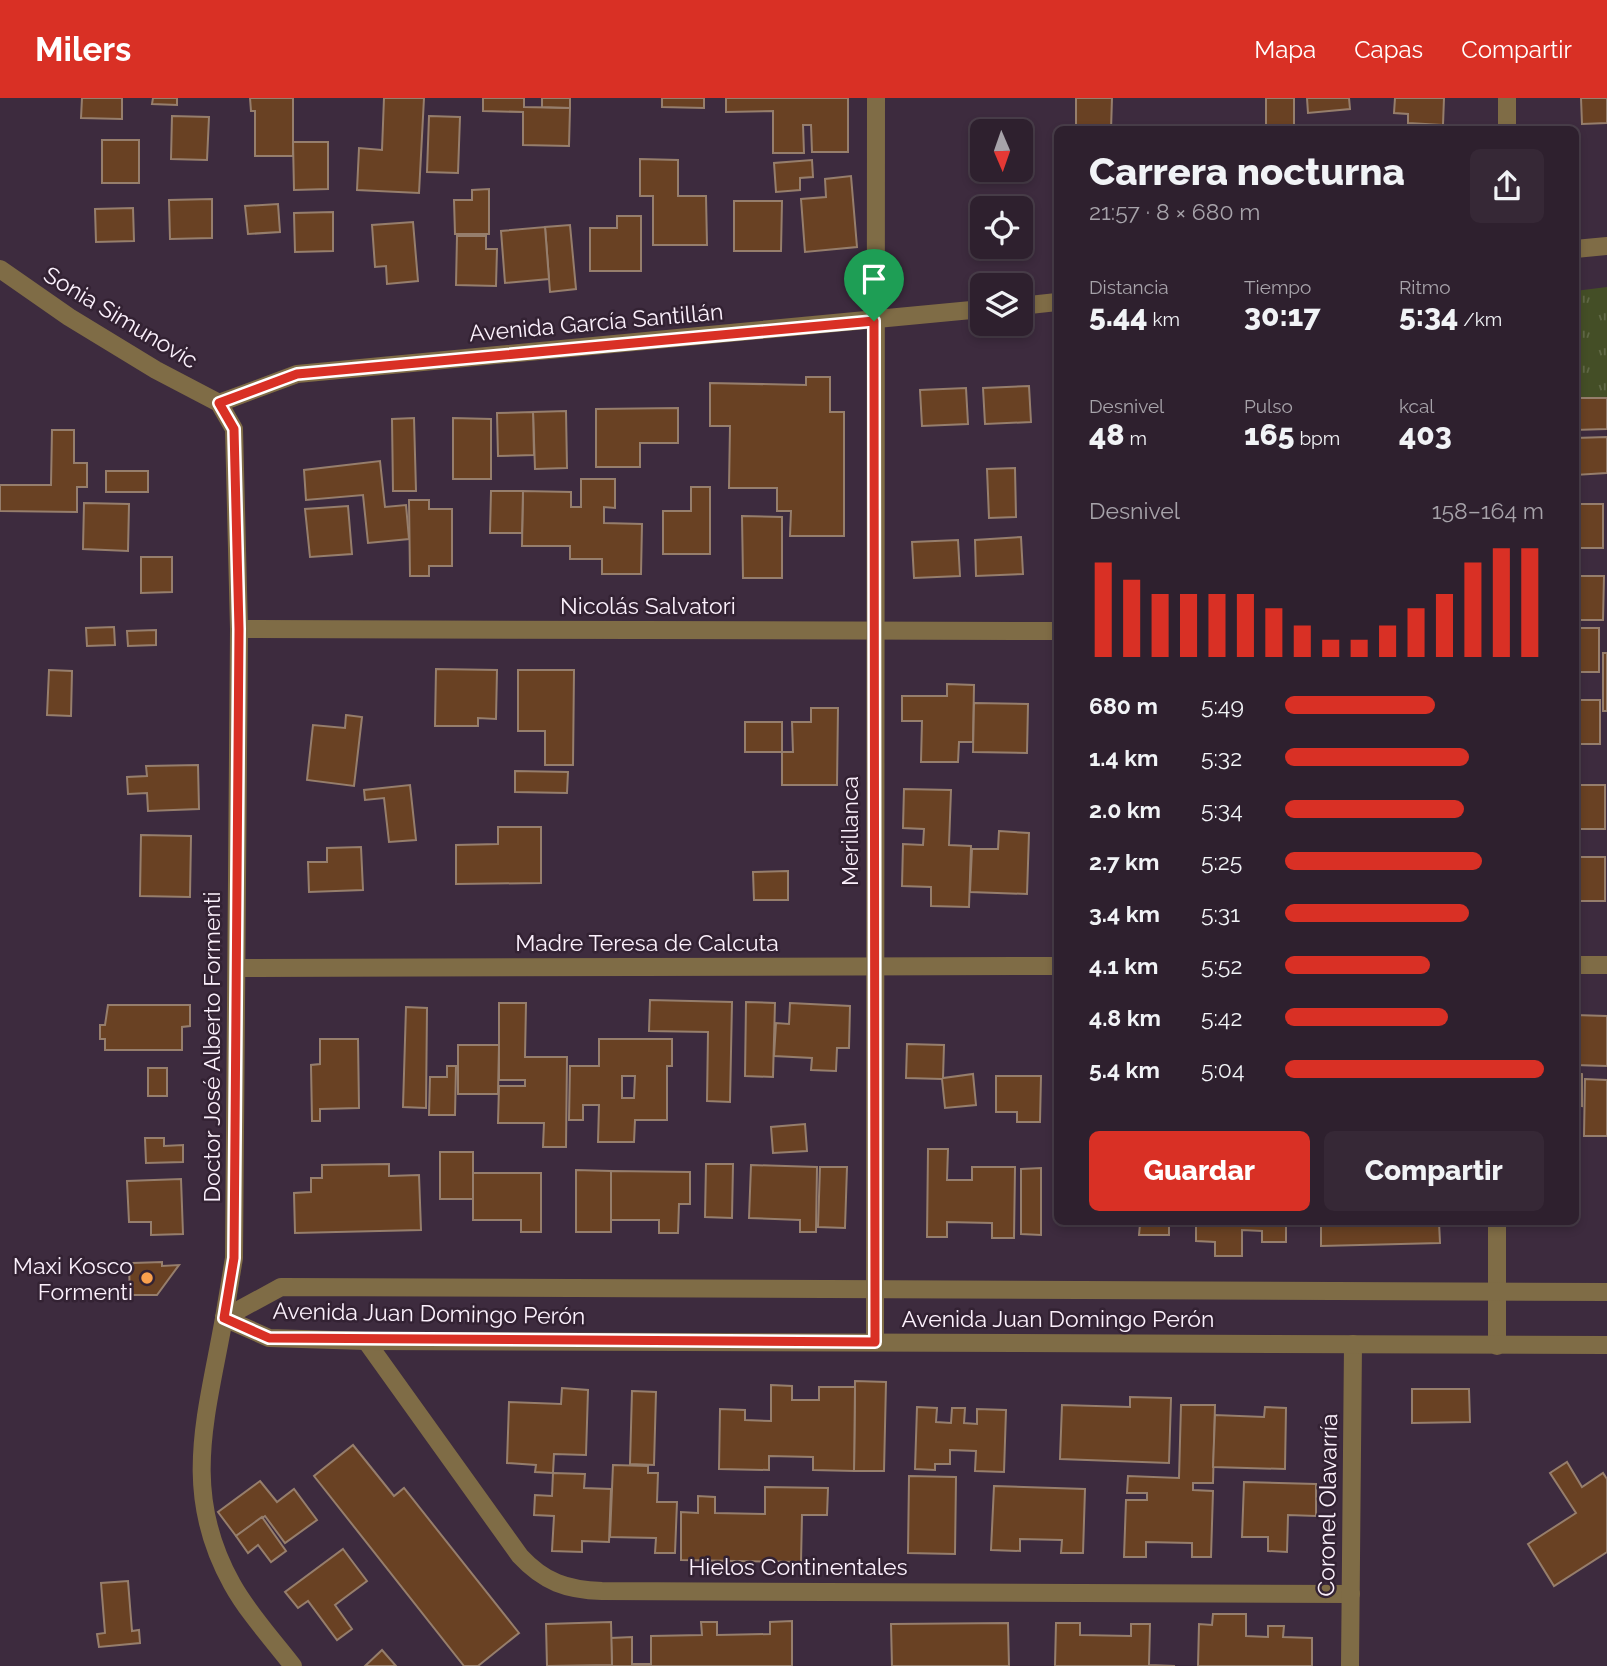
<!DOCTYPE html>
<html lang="es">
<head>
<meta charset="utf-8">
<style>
	body { margin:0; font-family:Raleway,sans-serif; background:#362836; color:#f1f3f6; height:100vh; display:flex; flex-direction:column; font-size:26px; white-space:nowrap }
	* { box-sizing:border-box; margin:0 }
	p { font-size:23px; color:#a7a3aa }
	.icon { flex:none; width:38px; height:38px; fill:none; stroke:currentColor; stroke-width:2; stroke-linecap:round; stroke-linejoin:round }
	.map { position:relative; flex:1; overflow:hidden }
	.side { position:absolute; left:1054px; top:28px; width:525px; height:1099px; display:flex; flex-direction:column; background:#2e202e; border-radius:10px; box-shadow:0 4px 10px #0003,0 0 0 2px #493e4a }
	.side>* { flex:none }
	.needle { width:46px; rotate:178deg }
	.fabs { position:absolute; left:970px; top:21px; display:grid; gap:14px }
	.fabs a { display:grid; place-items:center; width:63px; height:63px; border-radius:10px; background:#2e202e; box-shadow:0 4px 10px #0003,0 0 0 2px #493e4a; font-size:35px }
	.pin { position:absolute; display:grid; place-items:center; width:60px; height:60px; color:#fff; margin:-72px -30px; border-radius:50% 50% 50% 0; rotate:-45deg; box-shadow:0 0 7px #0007 }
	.pin .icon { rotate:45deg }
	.round { display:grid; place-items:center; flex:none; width:74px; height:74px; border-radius:10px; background:#362836 }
	.head { display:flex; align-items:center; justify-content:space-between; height:119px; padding:0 35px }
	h1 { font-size:38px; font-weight:800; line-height:52px }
	.figures { display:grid; grid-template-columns:repeat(3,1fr); gap:10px; height:119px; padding:7px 35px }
	.figures div { display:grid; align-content:center }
	.figures b { font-size:30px; font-weight:800 }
	.figures small { font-size:19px; font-weight:400 }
	.figures p { font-size:19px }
	.chart { height:196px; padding:14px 35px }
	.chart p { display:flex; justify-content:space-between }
	.chart svg { width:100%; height:126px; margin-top:7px; stroke:#d93025; stroke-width:6 }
	.primary-button { display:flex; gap:14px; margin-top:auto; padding:14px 35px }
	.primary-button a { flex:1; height:80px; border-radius:10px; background:#d93025; color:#fff; font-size:28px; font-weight:800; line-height:80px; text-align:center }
	.primary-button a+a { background:#362836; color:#f1f3f6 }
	ul { padding:0 35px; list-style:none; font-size:23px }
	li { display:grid; grid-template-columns:112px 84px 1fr; align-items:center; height:52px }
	li i { height:18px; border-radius:9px; background:#d93025 }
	header { display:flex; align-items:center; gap:42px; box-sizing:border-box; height:98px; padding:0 35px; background:#d93025; color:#fff }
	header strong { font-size:33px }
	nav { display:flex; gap:38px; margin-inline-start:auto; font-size:24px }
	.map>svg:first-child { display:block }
	.grass { fill:url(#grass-tufts) }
	.building { fill:#694123; stroke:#967e6c; stroke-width:2; fill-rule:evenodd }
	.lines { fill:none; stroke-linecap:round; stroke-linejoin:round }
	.minor { stroke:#7f6c46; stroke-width:18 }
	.tertiary { stroke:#7f6c46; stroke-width:18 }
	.route-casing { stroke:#fff; stroke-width:14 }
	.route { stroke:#d93025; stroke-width:9 }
	.poi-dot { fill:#f9a04d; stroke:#323; stroke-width:2.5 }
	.labels { text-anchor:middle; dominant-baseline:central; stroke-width:5; stroke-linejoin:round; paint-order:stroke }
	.street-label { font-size:23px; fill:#fbf0fc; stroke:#323 }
	.poi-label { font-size:23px; fill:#fbf0fc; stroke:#323; text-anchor:end }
</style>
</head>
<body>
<header>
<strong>Milers</strong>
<nav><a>Mapa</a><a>Capas</a><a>Compartir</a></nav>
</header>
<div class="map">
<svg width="1607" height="1568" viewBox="0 0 1607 1568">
	<defs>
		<pattern id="grass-tufts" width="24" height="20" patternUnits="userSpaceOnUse" patternTransform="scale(1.75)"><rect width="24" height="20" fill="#444e26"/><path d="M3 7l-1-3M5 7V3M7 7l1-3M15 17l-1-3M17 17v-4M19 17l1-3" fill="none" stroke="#606846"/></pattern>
	</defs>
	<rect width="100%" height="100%" fill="#3d2b3e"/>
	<polygon class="grass" points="1607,189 1607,305 1575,305 1575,193"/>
	<g class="building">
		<polygon points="82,0 122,0 122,21 81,20"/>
		<polygon points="153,0 177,0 177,7 152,6"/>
		<polygon points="250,0 293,0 293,58 255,58 255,13 251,13"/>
		<polygon points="384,0 424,0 419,95 357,92 359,50 382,52"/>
		<polygon points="483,0 524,0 524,9 570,10 569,48 523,47 523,14 483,13"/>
		<polygon points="542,0 570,0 570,10 542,9"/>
		<polygon points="662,0 704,0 704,10 662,9"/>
		<polygon points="726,0 848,0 848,54 812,54 811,27 803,27 804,55 773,55 773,13 726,14"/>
		<polygon points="1076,0 1112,0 1111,32 1076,32"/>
		<polygon points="1266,0 1294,0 1294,30 1347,32 1266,32"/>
		<polygon points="1307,0 1349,0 1350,11 1308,15"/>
		<polygon points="1395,0 1444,0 1443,27 1408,25 1408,16 1394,15"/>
		<polygon points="1581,0 1607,0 1607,25 1582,26"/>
		<polygon points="172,18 209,19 207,62 171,61"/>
		<polygon points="429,18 460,19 458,75 427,74"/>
		<rect x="102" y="42" width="37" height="43"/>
		<polygon points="293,44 328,44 328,91 294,92"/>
		<polygon points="640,61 678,62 678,98 706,98 707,147 653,147 653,98 640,98"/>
		<polygon points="812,62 813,79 800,80 800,92 776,94 774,65"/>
		<polygon points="851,78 857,149 805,154 801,101 826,99 825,81"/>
		<polygon points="489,91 489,136 455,136 454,102 472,102 472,92"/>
		<polygon points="212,101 212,140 170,141 169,102"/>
		<polygon points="734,103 782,103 781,153 734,153"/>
		<polygon points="278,106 280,134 248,136 245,108"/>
		<polygon points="133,110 134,143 96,144 95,111"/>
		<polygon points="333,114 333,153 295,154 294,115"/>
		<polygon points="617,118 641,118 641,173 590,173 590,130 617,130"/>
		<polygon points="413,124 418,183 387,186 386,168 375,169 372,127"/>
		<polygon points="570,127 576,191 550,194 545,129"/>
		<polygon points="545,129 549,181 505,185 501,133"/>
		<polygon points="457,138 486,138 486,151 497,151 496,188 456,187"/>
		<polygon points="806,279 830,279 830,314 844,314 844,438 790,438 791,413 777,413 777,390 729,390 730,328 710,328 710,285 806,287"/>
		<polygon points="1029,288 1031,324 985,326 983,290"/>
		<polygon points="966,290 968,326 922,328 920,292"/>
		<polygon points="1575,300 1607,300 1607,331 1575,332"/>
		<polygon points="678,310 678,345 640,345 640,369 596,369 596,311"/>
		<polygon points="566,313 567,370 535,371 533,314"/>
		<polygon points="533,314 534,357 498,358 497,315"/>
		<polygon points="414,320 416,393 393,393 392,321"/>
		<polygon points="453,320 491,321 491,381 453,381"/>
		<polygon points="52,332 74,332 74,365 87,365 87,389 77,389 77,414 0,413 0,387 51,387"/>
		<polygon points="1607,339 1607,375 1575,377 1575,340"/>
		<polygon points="380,363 385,409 406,407 409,441 368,445 363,397 306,402 304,372"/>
		<polygon points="1015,370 1016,419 989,420 987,371"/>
		<rect x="106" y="373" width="42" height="21"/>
		<polygon points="581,381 615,381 615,410 604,409 604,425 642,426 641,476 602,476 602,461 570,461 570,448 522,448 523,393 571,394 571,409 581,409"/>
		<polygon points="691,389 710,389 710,456 663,456 663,413 691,413"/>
		<polygon points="491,393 523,393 522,435 490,435"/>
		<polygon points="409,402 429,402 429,411 452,411 452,468 429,468 429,478 410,478"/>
		<polygon points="84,405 129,406 128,453 83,451"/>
		<rect x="1575" y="406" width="28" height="44"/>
		<polygon points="348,408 352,456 310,459 305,411"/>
		<polygon points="742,418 782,419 782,480 743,480"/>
		<polygon points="1021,439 1023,476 976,478 975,442"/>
		<polygon points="958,442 960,478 914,480 912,444"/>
		<polygon points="141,459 172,459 172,494 141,495"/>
		<polygon points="1575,478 1604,478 1603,522 1575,522"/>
		<polygon points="114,529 115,547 87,548 86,530"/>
		<rect x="1575" y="530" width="24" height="44"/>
		<polygon points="156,532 156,547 128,548 127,533"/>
		<rect x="1603" y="555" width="4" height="58"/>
		<polygon points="436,571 497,572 496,621 478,620 478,628 435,628"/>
		<polygon points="49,572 72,573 71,618 47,617"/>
		<polygon points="518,572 574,572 573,667 545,667 545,633 518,633"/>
		<polygon points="947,586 974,587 973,644 959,644 958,664 921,664 922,623 902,623 902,598 947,598"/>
		<rect x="1575" y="602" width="25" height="44"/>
		<polygon points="974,605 1028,606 1027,655 973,654"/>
		<polygon points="811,610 838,610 837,687 782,687 782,654 793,654 792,624 811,624"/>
		<polygon points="346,617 362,619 354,688 307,682 313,627 345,630"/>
		<rect x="745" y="624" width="37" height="30"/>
		<polygon points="198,667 199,711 148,713 147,695 128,696 127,679 147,678 146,668"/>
		<polygon points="515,673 568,674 567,695 515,694"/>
		<polygon points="410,687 416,742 389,744 384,700 365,702 364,692"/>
		<rect x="1575" y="687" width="30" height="44"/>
		<polygon points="904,691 951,692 949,747 971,748 969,809 931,808 931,789 902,788 903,746 923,747 924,731 903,730"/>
		<polygon points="498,729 541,729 541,785 456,786 456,747 498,746"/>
		<polygon points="999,733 1029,735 1027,796 970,794 972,751 998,751"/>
		<polygon points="141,737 191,738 190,799 140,798"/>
		<polygon points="361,749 363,792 309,794 308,764 327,764 327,750"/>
		<rect x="1575" y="759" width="30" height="44"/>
		<polygon points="788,773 788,802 754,802 753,774"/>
		<polygon points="650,902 732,904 730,1004 707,1003 708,934 649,933"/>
		<polygon points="746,904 775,905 773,979 745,978"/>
		<polygon points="499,905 526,905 525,959 567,959 566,1049 543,1049 544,1025 498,1025 499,988 525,988 525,982 499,982"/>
		<polygon points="790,905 850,908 849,950 837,950 836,973 811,972 812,960 774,958 776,925 789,926"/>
		<polygon points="108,907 190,907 190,928 182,929 182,952 105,952 105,941 100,941 100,927 105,927"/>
		<polygon points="406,909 427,910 426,1010 403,1009"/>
		<polygon points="1575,917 1607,918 1607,968 1575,967"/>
		<polygon points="320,941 358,941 359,1010 320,1011 320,1023 312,1023 311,967 320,966"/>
		<path d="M599,941H672V968H667V1022H635L634,1044H598L599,1007H583V1022H569L570,968H599ZM622,978H635L634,1000H622Z"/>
		<polygon points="907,946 944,947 943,980 973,976 976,1007 945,1010 942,981 906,980"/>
		<polygon points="458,947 499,947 498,996 458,996"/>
		<polygon points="447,968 456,968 455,1017 429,1017 430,979 447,979"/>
		<rect x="148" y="970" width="19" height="28"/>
		<polygon points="1575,975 1582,976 1582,1008 1575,1007"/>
		<polygon points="996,978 1041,978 1040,1024 1017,1024 1017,1014 996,1014"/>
		<polygon points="1585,981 1607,982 1607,1038 1584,1038"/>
		<polygon points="805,1026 807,1053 773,1055 771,1029"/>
		<polygon points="145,1040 164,1040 164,1048 183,1047 183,1064 146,1065"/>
		<polygon points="928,1051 948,1051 947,1082 972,1082 972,1069 1015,1069 1014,1140 992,1140 992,1125 947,1124 947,1139 927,1139"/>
		<rect x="440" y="1054" width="33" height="47"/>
		<polygon points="389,1066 389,1078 419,1077 421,1132 295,1135 294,1095 311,1094 311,1080 322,1080 322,1067"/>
		<polygon points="706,1066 733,1066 732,1120 705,1119"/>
		<polygon points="751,1067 817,1069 816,1134 800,1134 800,1122 749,1120"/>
		<polygon points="820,1069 847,1069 845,1130 818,1129"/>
		<polygon points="1041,1070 1041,1137 1021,1136 1021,1071"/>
		<polygon points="576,1072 611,1073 611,1134 576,1134"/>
		<polygon points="611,1073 690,1074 690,1106 679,1106 678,1135 659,1135 659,1122 611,1122"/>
		<polygon points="473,1075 541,1075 541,1134 521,1134 521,1122 473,1122"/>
		<polygon points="181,1081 183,1136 151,1137 151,1124 129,1124 127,1083"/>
		<polygon points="1169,1124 1169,1137 1139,1137 1140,1126 1079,1125"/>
		<polygon points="1196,1124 1286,1124 1286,1144 1262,1144 1262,1133 1242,1132 1242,1158 1215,1158 1215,1144 1196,1143"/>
		<polygon points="1321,1124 1439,1124 1440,1145 1321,1148"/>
		<polygon points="162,1164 162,1168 179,1167 157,1197 130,1197 129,1169 133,1169 133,1165"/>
		<polygon points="855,1283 886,1284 884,1373 854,1373"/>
		<polygon points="771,1287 792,1288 792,1302 819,1302 819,1289 855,1289 854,1373 813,1372 813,1359 769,1358 769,1372 719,1371 720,1311 745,1312 745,1322 771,1323"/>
		<polygon points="562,1290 588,1292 586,1357 554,1356 553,1375 535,1374 536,1367 507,1365 509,1304 561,1306"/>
		<polygon points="1412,1291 1469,1291 1470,1324 1412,1325"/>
		<polygon points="632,1293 656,1294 654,1367 630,1366"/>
		<polygon points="1130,1299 1171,1300 1169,1365 1060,1361 1062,1307 1130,1309"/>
		<polygon points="1181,1307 1215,1307 1213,1385 1193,1385 1193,1392 1213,1393 1211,1459 1192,1459 1192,1445 1146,1444 1146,1459 1124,1459 1126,1402 1147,1402 1147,1395 1127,1395 1128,1378 1179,1380"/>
		<polygon points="917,1309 937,1310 936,1324 951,1325 952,1310 965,1310 964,1325 977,1326 977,1311 1006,1312 1004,1374 975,1373 976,1353 950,1352 950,1366 935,1366 935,1372 915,1371"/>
		<polygon points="1265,1309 1286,1310 1285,1371 1213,1369 1215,1317 1264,1319"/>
		<polygon points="353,1347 394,1398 404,1390 519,1535 478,1568 464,1568 314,1378"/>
		<polygon points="1567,1364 1582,1389 1603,1375 1607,1381 1607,1454 1554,1488 1528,1446 1576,1415 1550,1375"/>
		<polygon points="613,1367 648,1368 648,1375 658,1375 657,1404 677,1404 675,1455 655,1455 656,1440 610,1439"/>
		<polygon points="553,1375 585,1376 584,1390 611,1391 609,1444 582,1443 582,1454 552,1453 554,1418 534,1417 535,1397 552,1398"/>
		<polygon points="909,1378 956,1379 955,1456 908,1455"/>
		<polygon points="260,1383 277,1404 294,1391 317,1422 285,1445 265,1418 236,1438 218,1414"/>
		<polygon points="1244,1384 1316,1386 1316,1418 1288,1417 1287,1454 1268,1453 1268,1439 1242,1439"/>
		<polygon points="994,1388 1085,1391 1083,1455 1061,1455 1062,1442 1020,1441 1020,1453 991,1452"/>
		<polygon points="765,1389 828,1390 827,1417 802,1417 801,1464 681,1462 681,1414 698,1415 698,1398 715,1399 715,1415 765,1416"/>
		<polygon points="262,1419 286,1453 271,1464 258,1447 248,1455 236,1438"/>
		<polygon points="343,1451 367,1483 335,1507 352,1531 337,1542 308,1503 298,1510 285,1494"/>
		<polygon points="128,1483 132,1533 139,1532 140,1545 99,1549 97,1536 105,1535 101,1485"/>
		<polygon points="1213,1516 1246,1516 1246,1538 1268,1539 1268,1528 1284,1528 1283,1539 1312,1540 1312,1568 1198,1568 1199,1526 1212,1527"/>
		<polygon points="792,1523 792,1568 612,1568 611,1540 632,1539 632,1566 651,1566 651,1538 702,1537 701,1524 717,1524 717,1537 770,1536 770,1524"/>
		<polygon points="611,1524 612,1567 547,1568 546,1526"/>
		<polygon points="1008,1525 1009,1568 892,1568 891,1526"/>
		<polygon points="1056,1525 1080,1525 1080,1537 1131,1538 1131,1526 1150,1526 1149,1567 1175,1568 1055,1568"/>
		<polygon points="382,1552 396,1568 365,1568"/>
	</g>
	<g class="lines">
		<g class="minor">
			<polyline points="1507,32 1507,0"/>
			<polyline points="1575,151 1607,148"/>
			<polyline points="1020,208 1057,204"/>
			<polyline points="219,305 297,276 982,211"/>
			<polyline points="239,531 1057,533"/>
			<polyline points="1575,867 1607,867"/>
			<polyline points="237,870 1057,868"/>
			<path d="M224,1220C207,1317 180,1393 232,1486C248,1515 273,1542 293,1568"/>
			<path d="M366,1243L520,1458C544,1484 567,1492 602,1493L1351,1496"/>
			<polyline points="875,1243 876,0"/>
			<polyline points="1497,1248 1497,1124"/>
			<polyline points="1350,1568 1353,1246"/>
		</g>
		<g class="tertiary">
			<polyline points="0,171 69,219 156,272 219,305 234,331 239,531 234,1160 224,1220"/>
			<polyline points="224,1220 281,1189 1607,1194"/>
			<polyline points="224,1220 269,1240 366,1243 1607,1247"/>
		</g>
	</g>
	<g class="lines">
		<g class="route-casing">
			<polygon id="route" points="874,223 875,1244 269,1240 224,1220 234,1160 239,531 234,331 219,305 297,276"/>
		</g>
		<use href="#route" class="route"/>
	</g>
	<circle class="poi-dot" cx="147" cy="1180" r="7"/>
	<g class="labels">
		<g class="street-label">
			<text transform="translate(121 219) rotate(31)">Sonia Simunovic</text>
			<text transform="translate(596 224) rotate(-5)">Avenida García Santillán</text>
			<text x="648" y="507">Nicolás Salvatori</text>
			<text transform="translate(849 733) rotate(-90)">Merillanca</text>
			<text x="647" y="844">Madre Teresa de Calcuta</text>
			<text transform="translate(211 949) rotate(-90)">Doctor José Alberto Formenti</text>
			<text transform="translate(429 1215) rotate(1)">Avenida Juan Domingo Perón</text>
			<text x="1058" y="1220">Avenida Juan Domingo Perón</text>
			<text transform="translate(1327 1407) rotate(-89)">Coronel Olavarría</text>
			<text x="798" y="1468">Hielos Continentales</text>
		</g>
		<g class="poi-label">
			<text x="133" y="1167">Maxi Kosco<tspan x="133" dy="26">Formenti</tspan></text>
		</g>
	</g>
</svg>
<div class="fabs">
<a><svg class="needle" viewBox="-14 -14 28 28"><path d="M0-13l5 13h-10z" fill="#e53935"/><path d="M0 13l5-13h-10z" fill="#a7a3aa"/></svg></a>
<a><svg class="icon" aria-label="locate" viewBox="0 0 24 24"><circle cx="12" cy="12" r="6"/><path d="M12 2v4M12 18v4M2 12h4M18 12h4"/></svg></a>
<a><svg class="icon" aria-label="layers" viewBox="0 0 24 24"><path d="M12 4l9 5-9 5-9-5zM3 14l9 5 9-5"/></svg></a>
</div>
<div class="pin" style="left:874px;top:223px;background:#1e9e55"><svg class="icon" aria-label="arrive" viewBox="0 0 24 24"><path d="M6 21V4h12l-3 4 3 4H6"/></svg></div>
<section class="side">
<div class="head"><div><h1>Carrera nocturna</h1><p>21:57 · 8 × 680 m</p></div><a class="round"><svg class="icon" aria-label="share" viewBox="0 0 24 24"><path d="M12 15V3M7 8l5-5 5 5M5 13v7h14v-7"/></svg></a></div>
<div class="figures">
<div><p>Distancia</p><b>5.44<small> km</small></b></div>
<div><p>Tiempo</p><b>30:17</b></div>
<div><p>Ritmo</p><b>5:34<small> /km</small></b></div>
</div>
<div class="figures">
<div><p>Desnivel</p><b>48<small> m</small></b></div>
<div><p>Pulso</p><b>165<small> bpm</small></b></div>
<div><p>kcal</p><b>403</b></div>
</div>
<div class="chart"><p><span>Desnivel</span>158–164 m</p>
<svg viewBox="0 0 160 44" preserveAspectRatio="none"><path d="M5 44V11M15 44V17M25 44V22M35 44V22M45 44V22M55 44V22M65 44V27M75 44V33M85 44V38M95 44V38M105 44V33M115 44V27M125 44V22M135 44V11M145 44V6M155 44V6"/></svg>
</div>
<ul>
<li><b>680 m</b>5:49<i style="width:58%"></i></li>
<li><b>1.4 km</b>5:32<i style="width:71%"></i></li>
<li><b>2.0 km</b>5:34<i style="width:69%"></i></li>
<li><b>2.7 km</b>5:25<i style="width:76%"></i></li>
<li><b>3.4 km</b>5:31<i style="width:71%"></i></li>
<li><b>4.1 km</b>5:52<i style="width:56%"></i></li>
<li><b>4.8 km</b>5:42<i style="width:63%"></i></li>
<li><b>5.4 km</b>5:04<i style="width:100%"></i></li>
</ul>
<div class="primary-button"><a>Guardar</a><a>Compartir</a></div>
</section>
</div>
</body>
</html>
